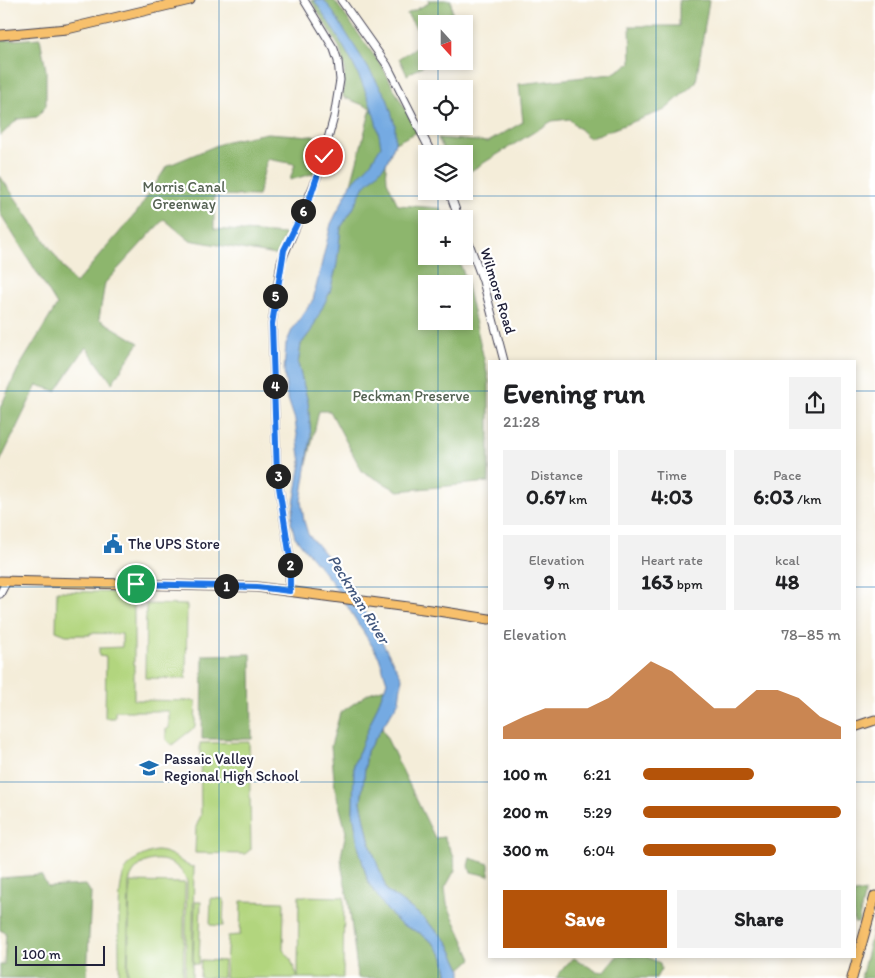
<!DOCTYPE html>
<html lang="en">
<head>
<meta charset="utf-8">
<style>
	body { margin:0; font-family:Itim,sans-serif; background:#f2f2f2; color:#202124; height:100vh; display:flex; flex-direction:column; font-size:19px; white-space:nowrap }
	* { box-sizing:border-box; margin:0 }
	p { font-size:16px; color:#757577 }
	.icon { flex:none; width:28px; height:28px; fill:none; stroke:currentColor; stroke-width:2; stroke-linecap:round; stroke-linejoin:round }
	.map { position:relative; flex:1; overflow:hidden }
	.drawer { position:absolute; left:488px; top:360px; width:368px; height:598px; display:flex; flex-direction:column; background:#fff; border-radius:0px; box-shadow:0 2px 8px #0003 }
	.drawer>* { flex:none }
	.needle { width:32px; rotate:159deg }
	.fabs { position:absolute; left:418px; top:15px; display:grid; gap:10px }
	.fabs a { display:grid; place-items:center; width:55px; height:55px; border-radius:0px; background:#fff; box-shadow:0 2px 8px #0003; font-size:25px }
	.scale { position:absolute; left:15px; bottom:12px; width:90px; box-sizing:border-box; padding-left:5px; border:2px solid #22223b; border-top:0; font-size:14px; line-height:18px; white-space:nowrap; color:#22223b; -webkit-text-stroke:4px #fff; paint-order:stroke }
	.pin { position:absolute; display:grid; place-items:center; width:42px; height:42px; color:#fff; margin:-21px; border:2px solid #fff; border-radius:50%; box-shadow:0 1px 5px #0007 }
	.km { position:absolute; width:25px; height:25px; margin:-12px; border-radius:50%; background:#222; color:#fff; font-size:14px; line-height:25px; text-align:center }
	.round { display:grid; place-items:center; flex:none; width:52px; height:52px; border-radius:0px; background:#f2f2f2 }
	.head { display:flex; align-items:center; justify-content:space-between; height:85px; padding:0 15px }
	h1 { font-size:28px; font-weight:700; line-height:38px }
	.stats { display:grid; grid-template-columns:repeat(3,1fr); gap:8px; height:85px; padding:5px 15px }
	.stats div { display:grid; align-content:center; border-radius:0px; background:#f2f2f2; text-align:center }
	.stats b { font-size:21px; font-weight:700 }
	.stats small { font-size:14px; font-weight:400 }
	.stats p { font-size:14px }
	.chart { height:140px; padding:10px 15px }
	.chart p { display:flex; justify-content:space-between }
	.chart svg { width:100%; height:90px; margin-top:5px; fill:#b45309; opacity:.7 }
	.button { display:flex; gap:10px; margin-top:auto; padding:10px 15px }
	.button a { flex:1; height:58px; border-radius:0px; background:#b45309; color:#fff; font-size:20px; font-weight:700; line-height:58px; text-align:center }
	.button a+a { background:#f2f2f2; color:#202124 }
	ul { padding:0 15px; list-style:none; font-size:16px }
	li { display:grid; grid-template-columns:80px 60px 1fr; align-items:center; height:38px }
	li i { height:12px; border-radius:6px; background:#b45309 }
	.map>svg:first-child { display:block }
	.green { fill:#b2d57e; stroke:#6a7c5c }
	.forest { fill:#8db66d; stroke:#586c54; fill-rule:evenodd }
	.water { fill:#74aae2; stroke:#4b668e }
	.lines { fill:none; stroke-linecap:round; stroke-linejoin:round }
	.minor-casing { stroke:#424053; stroke-width:9 }
	.major-casing { stroke:#424053; stroke-width:11 }
	.minor { stroke:#fff; stroke-width:7 }
	.major { stroke:#f7c06c; stroke-width:9 }
	.route-casing { stroke:#fff; stroke-width:10 }
	.route { stroke:#1a73e8; stroke-width:6 }
	.grid { fill:none; stroke:#1f6fb2; stroke-width:1; stroke-opacity:0.55 }
	.labels { text-anchor:middle; dominant-baseline:central; stroke-width:4.5; stroke-linejoin:round; paint-order:stroke }
	.park-label { font-size:15px; fill:#546152; stroke:#fff }
	.street-label { font-size:15px; fill:#22223b; stroke:#fff }
	.poi-label { font-size:15px; fill:#22223b; stroke:#fff; text-anchor:start }
	.water-label { font-size:16px; font-style:italic; fill:#43587e; stroke:#fff }
</style>
</head>
<body>
<div class="map">
<svg width="875" height="978" viewBox="0 0 875 978">
	<rect width="100%" height="100%" fill="#fff"/>
	<filter id="ink" filterUnits="userSpaceOnUse"><feTurbulence type="fractalNoise" baseFrequency=".02" numOctaves="2"/><feDisplacementMap in="SourceGraphic" scale="10" xChannelSelector="R" yChannelSelector="G"/><feConvolveMatrix kernelMatrix="1 2 1 2 8 2 1 2 1" color-interpolation-filters="sRGB"/></filter>
	<filter id="wash" filterUnits="userSpaceOnUse"><feTurbulence type="fractalNoise" baseFrequency=".0096" numOctaves="4" result="noise"/><feDisplacementMap in="SourceGraphic" scale="20" xChannelSelector="R" yChannelSelector="G"/><feGaussianBlur stdDeviation="1.12" result="paint"/><feColorMatrix in="noise" values="0 0 0 0 0 0 0 0 0 0 0 0 0 0 0 0 0 1.4 0 .05"/><feComposite in="paint" operator="in"/></filter>
	<g filter="url(#wash)">
		<rect width="100%" height="100%" fill="#f4edd9"/>
		<g class="green">
			<polygon points="57,591 134,593 134,700 196,701 195,727 172,745 166,740 166,729 169,728 169,711 115,711 115,718 105,718 106,657 99,656 99,648 122,647 122,634 90,633 90,635 66,635 56,631"/>
			<polygon points="146,604 187,605 186,679 145,678"/>
			<polygon points="249,742 251,849 245,854 195,853 196,827 201,815 200,743"/>
			<path d="M156,851C177,852 181,866 194,867L192,978H185L187,881C176,853 138,852 129,882L127,978H119C120,956 116,890 124,873C130,860 143,854 156,851Z"/>
			<polygon points="130,882 185,883 183,978 128,978"/>
			<polygon points="299,896 344,897 343,978 225,978 228,936 240,935 241,901 284,902 283,950 290,958 298,977"/>
			<polygon points="211,898 224,899 223,926 210,925"/>
			<polygon points="195,902 201,902 199,964 193,964"/>
			<polygon points="201,960 224,961 223,978 200,978"/>
		</g>
		<g class="forest">
			<path d="M311,0H334L383,68L417,132L395,143L386,164L387,181L398,205L440,208L444,219H426V256H457L465,277L489,381V482L398,491L362,471L330,411H319L307,464L311,437L308,402L298,364L301,344L308,335L330,291L336,269L341,227L353,209L351,184L371,108L343,97L345,68L339,47ZM426,284H464V321H426Z"/>
			<polygon points="428,0 451,0 453,24 426,24 426,61 431,61 407,75 399,58 425,42 407,14 429,3"/>
			<polygon points="679,0 709,0 696,82 665,110 589,138 569,119 552,121 464,175 464,154 446,154 438,138 488,142 523,122 519,84 612,74 631,63 630,26 679,26"/>
			<polygon points="40,38 46,70 46,106 37,117 18,119 0,136 0,41"/>
			<polygon points="267,133 326,137 315,173 290,180 295,164 267,159 258,196 214,195 214,229 285,234 276,255 189,240 164,219 105,283 99,319 139,343 112,383 86,347 56,391 37,385 0,462 0,408 18,369 57,305 0,213 0,176 75,284 137,212 167,166 227,141"/>
			<polygon points="251,654 252,739 202,739 203,655"/>
			<polygon points="385,688 354,764 353,812 359,849 368,882 400,924 420,933 433,943 444,957 448,978 358,978 349,904 342,869 341,856 346,832 335,789 331,746 340,713 369,693"/>
			<polygon points="382,728 435,838 444,837 454,857 455,870 445,888 447,904 472,959 461,969 448,942 420,915 387,891 370,844 361,802 367,751"/>
			<polygon points="470,858 489,864 489,876 471,872 468,866"/>
			<polygon points="41,875 48,887 86,885 91,893 87,978 0,978 0,965 4,965 6,933 0,930 0,878"/>
			<polygon points="865,892 858,923 854,923 854,893"/>
			<polygon points="875,921 875,978 861,978"/>
			<polygon points="617,956 645,956 660,963 661,969 656,978 556,978 566,965 574,958 596,971 604,972"/>
		</g>
		<path class="water" d="M314,0H324L333,12L387,98L395,125V143L386,164L363,188L353,209L341,227L337,264L330,292L311,331L301,344L298,364L308,402L311,437L301,501L304,521L308,534L351,586L402,678L399,701L367,751L361,802L370,844L387,891L420,915L448,942L461,969V978H448L444,957L433,943L420,933L400,924L386,909L368,882L359,849L353,812L354,764L387,682L379,657L332,582L295,537L291,522L301,463L295,420L287,396L284,371L286,344L292,330L313,300L331,224L351,184L370,164L381,146C373,93 344,44 314,0Z"/>
	</g>
	<g filter="url(#ink)">
		<g class="lines">
			<g class="minor-casing">
				<g id="minor">
					<polyline points="341,0 387,65 432,154"/>
					<polyline points="449,191 459,219"/>
					<polyline points="464,230 483,281 504,361"/>
					<polyline points="289,591 290,558 277,474 272,324 281,262 318,175 334,117 340,80 338,61 334,49 304,0"/>
					<polyline points="0,594 7,581"/>
				</g>
			</g>
			<g class="major-casing">
				<g id="major">
					<polyline points="0,35 67,29 190,0"/>
					<polyline points="0,581 257,587 438,611 489,619"/>
					<polyline points="854,727 875,720"/>
					<polyline points="852,978 875,896"/>
				</g>
			</g>
			<use href="#minor" class="minor"/>
			<use href="#major" class="major"/>
		</g>
	</g>
	<g class="lines" filter="url(#ink)">
		<g class="route-casing">
			<polyline id="route" points="136,584 257,587 290,591 290,558 277,474 272,324 284,250 311,195 324,156"/>
		</g>
		<use href="#route" class="route"/>
	</g>
	<path class="grid" d="M219,0V978M438,0V24M656,0V361M438,61V89M438,126V154M438,191V219M0,196H875M438,256V284M438,321V978M0,391H489M854,391H875M0,587H489M854,587H875M0,782H489M854,782H875M656,956V978"/>
	<defs>
		<g id="civic-bare" transform="scale(1.5)"><path d="M-.6-6.5H3V-4.5H.6V-3L4-1V1h2V6H-6V1h2V-1L-.6-3ZM-1.2 2.5V6h2.4V2.5Z" fill="#1f6fb2" stroke="#fff" stroke-width="2.5" paint-order="stroke"/></g>
		<g id="school-bare" transform="scale(1.5)"><path d="M0-5L7-2L0 1L-7-2ZM-4 1L0 2.5L4 1V4Q0 6-4 4Z" fill="#1f6fb2" stroke="#fff" stroke-width="2.5" paint-order="stroke"/></g>
	</defs>
	<g fill-rule="evenodd">
		<use href="#civic-bare" x="113" y="544"/>
		<use href="#school-bare" x="149" y="768"/>
	</g>
	<g class="labels">
		<g class="park-label">
			<text x="184" y="187">Morris Canal<tspan x="184" dy="17">Greenway</tspan></text>
			<text x="411" y="396">Peckman Preserve</text>
		</g>
		<g class="street-label">
			<text transform="translate(498 291) rotate(73)">Wilmore Road</text>
		</g>
		<g class="poi-label">
			<text x="128" y="544">The UPS Store</text>
			<text x="164" y="759">Passaic Valley<tspan x="164" dy="17">Regional High School</tspan></text>
		</g>
		<g class="water-label">
			<text transform="translate(359 599) rotate(58)">Peckman River</text>
		</g>
	</g>
</svg>
<div class="fabs">
<a><svg class="needle" viewBox="-14 -14 28 28"><path d="M0-13l5 13h-10z" fill="#e53935"/><path d="M0 13l5-13h-10z" fill="#757577"/></svg></a>
<a><svg class="icon" aria-label="locate" viewBox="0 0 24 24"><circle cx="12" cy="12" r="6"/><path d="M12 2v4M12 18v4M2 12h4M18 12h4"/></svg></a>
<a><svg class="icon" aria-label="layers" viewBox="0 0 24 24"><path d="M12 4l9 5-9 5-9-5zM3 14l9 5 9-5"/></svg></a>
<a>+</a>
<a>−</a>
</div>
<div class="scale">100 m</div>
<div class="pin" style="left:136px;top:584px;background:#1e9e55"><svg class="icon" aria-label="arrive" viewBox="0 0 24 24"><path d="M6 21V4h12l-3 4 3 4H6"/></svg></div>
<div class="pin" style="left:324px;top:156px;background:#d93025"><svg class="icon" aria-label="check" viewBox="0 0 24 24"><path d="M5 12l5 5 9-10"/></svg></div>
<b class="km" style="left:226px;top:586px">1</b>
<b class="km" style="left:290px;top:565px">2</b>
<b class="km" style="left:278px;top:476px">3</b>
<b class="km" style="left:275px;top:386px">4</b>
<b class="km" style="left:275px;top:296px">5</b>
<b class="km" style="left:303px;top:211px">6</b>
<section class="drawer">
<div class="head"><div><h1>Evening run</h1><p>21:28</p></div><a class="round"><svg class="icon" aria-label="share" viewBox="0 0 24 24"><path d="M12 15V3M7 8l5-5 5 5M5 13v7h14v-7"/></svg></a></div>
<div class="stats">
<div><p>Distance</p><b>0.67<small> km</small></b></div>
<div><p>Time</p><b>4:03</b></div>
<div><p>Pace</p><b>6:03<small> /km</small></b></div>
</div>
<div class="stats">
<div><p>Elevation</p><b>9<small> m</small></b></div>
<div><p>Heart rate</p><b>163<small> bpm</small></b></div>
<div><p>kcal</p><b>48</b></div>
</div>
<div class="chart"><p><span>Elevation</span>78–85 m</p>
<svg viewBox="0 0 160 44" preserveAspectRatio="none"><path d="M0 44V38L10 33L20 29L30 29L40 29L50 24L60 15L70 6L80 11L90 20L100 29L110 29L120 20L130 20L140 24L150 33L160 38V44z"/></svg>
</div>
<ul>
<li><b>100 m</b>6:21<i style="width:56%"></i></li>
<li><b>200 m</b>5:29<i style="width:100%"></i></li>
<li><b>300 m</b>6:04<i style="width:67%"></i></li>
</ul>
<div class="button"><a>Save</a><a>Share</a></div>
</section>
</div>
</body>
</html>
